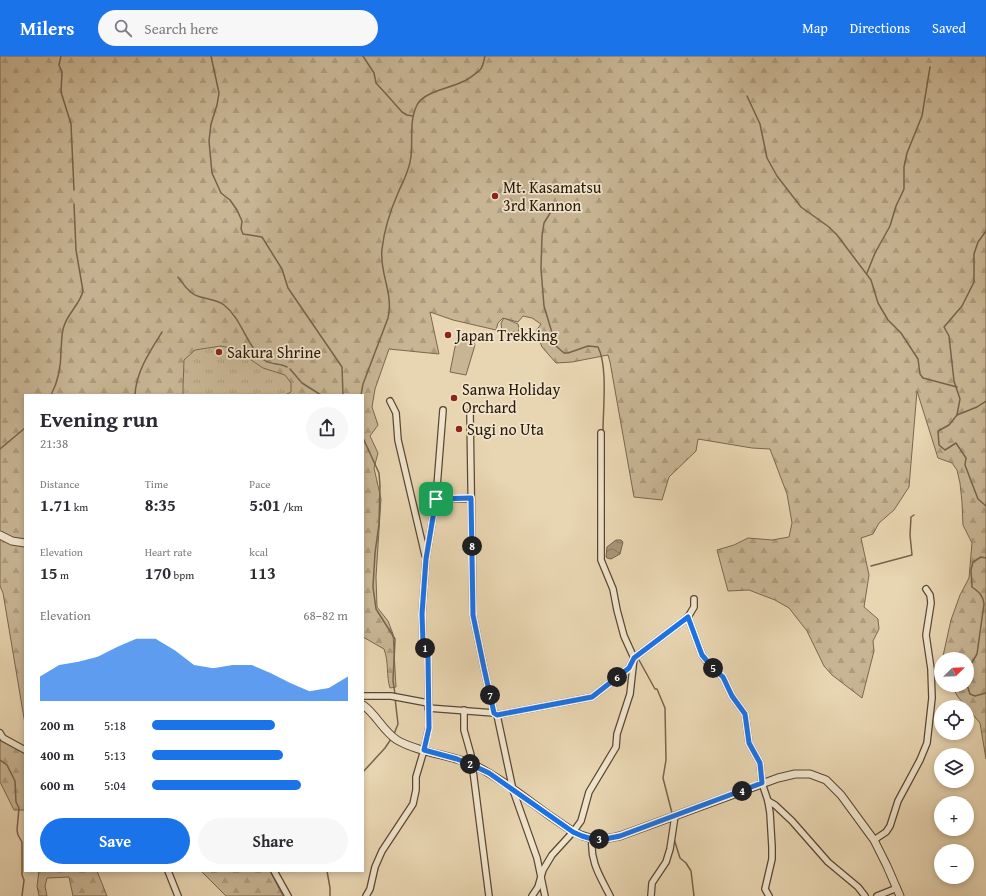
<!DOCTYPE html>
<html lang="en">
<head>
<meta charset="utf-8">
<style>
	body { margin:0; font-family:"Gentium Book Plus",serif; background:#f7f7f7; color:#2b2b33; height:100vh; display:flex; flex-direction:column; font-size:15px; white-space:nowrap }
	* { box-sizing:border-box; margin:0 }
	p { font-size:13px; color:#7c7c81 }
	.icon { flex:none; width:22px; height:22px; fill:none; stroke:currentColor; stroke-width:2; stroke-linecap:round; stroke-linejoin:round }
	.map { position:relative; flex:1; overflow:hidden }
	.sheet { position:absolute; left:24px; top:338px; width:340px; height:478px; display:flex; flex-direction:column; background:#fff; border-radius:0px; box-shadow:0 2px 6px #0003 }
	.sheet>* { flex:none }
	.needle { width:26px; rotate:67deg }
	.fabs { position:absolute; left:934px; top:596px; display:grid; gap:8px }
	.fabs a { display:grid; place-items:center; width:40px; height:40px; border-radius:50%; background:#fff; box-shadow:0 2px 6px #0003; font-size:20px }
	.pin { position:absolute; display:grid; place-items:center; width:34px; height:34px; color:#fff; margin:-17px; border-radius:8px; box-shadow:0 2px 6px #0006 }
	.km { position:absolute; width:20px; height:20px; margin:-10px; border-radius:50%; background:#222; color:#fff; font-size:11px; line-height:20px; text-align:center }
	.round { display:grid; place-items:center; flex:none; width:42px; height:42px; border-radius:21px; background:#f7f7f7 }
	.summary { display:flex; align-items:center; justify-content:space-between; height:68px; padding:0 16px }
	h1 { font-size:22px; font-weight:700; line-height:30px }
	.figures { display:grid; grid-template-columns:repeat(3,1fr); gap:6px; height:68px; padding:4px 16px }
	.figures div { display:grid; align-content:center }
	.figures b { font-size:17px; font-weight:700 }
	.figures small { font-size:11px; font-weight:400 }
	.figures p { font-size:11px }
	.chart { height:112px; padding:8px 16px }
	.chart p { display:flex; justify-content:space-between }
	.chart svg { width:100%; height:72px; margin-top:4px; fill:#1a73e8; opacity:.7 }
	.button { display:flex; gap:8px; margin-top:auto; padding:8px 16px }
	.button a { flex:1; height:46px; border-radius:24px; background:#1a73e8; color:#fff; font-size:16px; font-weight:700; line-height:46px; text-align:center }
	.button a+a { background:#f7f7f7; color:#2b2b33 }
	ul { padding:0 16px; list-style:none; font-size:13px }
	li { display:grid; grid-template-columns:64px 48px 1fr; align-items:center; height:30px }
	li i { height:10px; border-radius:5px; background:#1a73e8 }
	header { display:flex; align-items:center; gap:24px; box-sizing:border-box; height:56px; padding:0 20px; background:#1a73e8; color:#fff }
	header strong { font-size:19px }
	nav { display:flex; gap:22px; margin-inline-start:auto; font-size:14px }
	.search { width:280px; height:36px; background:#f7f7f7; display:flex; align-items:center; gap:10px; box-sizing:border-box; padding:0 14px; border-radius:22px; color:#7c7c81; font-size:15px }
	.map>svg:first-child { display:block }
	.grass { fill:#c8b594; stroke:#7a674e }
	.forest { fill:url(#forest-firs); stroke:#7a674e }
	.park { fill:url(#park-tufts); stroke:#7a674e }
	.water { fill:url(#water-waves); stroke:#76634b }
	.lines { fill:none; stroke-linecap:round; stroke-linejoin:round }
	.stream { stroke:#76634b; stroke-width:1.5 }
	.minor-casing { stroke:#5a4832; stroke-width:8 }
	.tertiary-casing { stroke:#5a4832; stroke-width:9 }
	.minor { stroke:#f0e4cc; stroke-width:5.5 }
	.tertiary { stroke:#f0e4cc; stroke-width:7 }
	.route-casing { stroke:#fff; stroke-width:8 }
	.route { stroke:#1a73e8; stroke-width:5 }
	.poi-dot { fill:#8f2418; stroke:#f0e4cc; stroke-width:1.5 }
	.labels { text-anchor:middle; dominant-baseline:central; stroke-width:3.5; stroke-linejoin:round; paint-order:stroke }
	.poi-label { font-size:16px; fill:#2b1908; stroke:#f0e4cc; text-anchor:start }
</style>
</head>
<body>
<header>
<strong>Milers</strong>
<div class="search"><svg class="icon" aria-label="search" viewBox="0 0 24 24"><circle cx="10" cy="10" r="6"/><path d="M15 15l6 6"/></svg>Search here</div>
<nav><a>Map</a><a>Directions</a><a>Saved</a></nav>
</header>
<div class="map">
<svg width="986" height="840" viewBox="0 0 986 840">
	<defs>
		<pattern id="forest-firs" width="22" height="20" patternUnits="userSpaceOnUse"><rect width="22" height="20" fill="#c8b594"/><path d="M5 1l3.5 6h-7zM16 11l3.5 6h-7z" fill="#ac9b7e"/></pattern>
		<pattern id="park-tufts" width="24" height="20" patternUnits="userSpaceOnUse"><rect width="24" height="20" fill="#c8b594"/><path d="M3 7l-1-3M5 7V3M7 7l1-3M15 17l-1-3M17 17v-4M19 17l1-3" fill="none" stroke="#ac9b7e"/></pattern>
		<pattern id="water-waves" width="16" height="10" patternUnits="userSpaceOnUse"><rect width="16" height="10" fill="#a89578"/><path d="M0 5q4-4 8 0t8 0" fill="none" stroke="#897960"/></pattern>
	</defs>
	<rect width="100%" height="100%" fill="#e8d5b1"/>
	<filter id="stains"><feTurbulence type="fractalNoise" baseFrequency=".005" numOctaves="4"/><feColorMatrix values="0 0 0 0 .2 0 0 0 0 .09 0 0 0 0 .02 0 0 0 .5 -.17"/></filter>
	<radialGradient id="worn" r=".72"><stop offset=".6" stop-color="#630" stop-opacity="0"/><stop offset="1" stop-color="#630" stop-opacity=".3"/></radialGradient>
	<g class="grass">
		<polygon points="504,262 518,268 519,272 518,276 502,276 501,267"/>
		<polygon points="457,281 473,285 475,289 466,319 450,316"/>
	</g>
	<g class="forest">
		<path d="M0,0H986V703L980,667L958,641L951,629H967V603H943V600L951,564L960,539L969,522L972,487L963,469L962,446L960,427L957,414L952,407L938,402L917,335L909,431L894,454L879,467L873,478L861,482L869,519L864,551L878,563L879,573L873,585L874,595L862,642L832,619L824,610L807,575L789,552L775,544L749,534L728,535L717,494L734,489L748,482L772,484L789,481L792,467L787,438L770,393L752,392L698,383L696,395L669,421L662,444L634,441L610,306L608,299L572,306L556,307L542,291L536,275L541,268L532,262L523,260L518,266L503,262L498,267L496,274L453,264L430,256L439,298L389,293L375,333L372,351L378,369L370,380L378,397L374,412L381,443L376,521L377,551L388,565L393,578L396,631L390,632C386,619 389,606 384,593L363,581V339H25V668L3,537L0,530Z"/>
		<polygon points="0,683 25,696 25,754 14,754 0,726"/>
		<polygon points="39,815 97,815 107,840 73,840 69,821 47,822 45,830 47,840 39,840 37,830"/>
		<polygon points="201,815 270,815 283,840 226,840"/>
	</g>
	<polygon class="park" points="221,290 235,293 263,312 285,319 291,327 291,336 285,339 183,339 183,332 184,304 195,294"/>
	<polygon class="water" points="616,484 621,484 623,486 620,498 611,503 607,502 606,501 607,491"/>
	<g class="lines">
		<g class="stream">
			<polyline points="61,0 59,9 62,16 61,36 71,68 74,134"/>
			<polyline points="211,0 219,37 217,49 211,68 209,85 212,117 221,137 230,144 237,154 242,165 241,173 243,178 262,181 282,213 288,232 342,311 343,339"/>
			<polyline points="363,0 374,17 376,27 387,39 402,56 407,59 413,60"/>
			<polyline points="747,40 760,68 767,102 777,120 801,151 829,171 837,179 871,224 878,247 888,264 901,277 918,303 920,318 923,322 957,331"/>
			<path d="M555,149L544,167L542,180L541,213L544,250L556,290L564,297H568L588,290L598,291C608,311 603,352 603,375"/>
			<polyline points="986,175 978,186 974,198 974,226 962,250 944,271 949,280 954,325 960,343 957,359 949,369 938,375 939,389 945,394 956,387 966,402 965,409 978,443 986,450"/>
			<polyline points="867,217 875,197 890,170 896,150 904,133 904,111 907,97 922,60 930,11"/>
			<path d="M178,221C182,226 186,233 192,237C198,243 215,242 224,249C242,263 246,289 264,304C271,309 280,307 287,311"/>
			<polyline points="290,313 302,327 321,339"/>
			<path d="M51,339C58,326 61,309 61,294C62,286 61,278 64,270C68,257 80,248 83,235L76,194L74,148"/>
			<path d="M135,339C136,316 150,295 162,276"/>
			<path d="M361,339L363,328L388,262C394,238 379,216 382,193C384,176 391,153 398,137C403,125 410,114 411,100C413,84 409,65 417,49C423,36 450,32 462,26C468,24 475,18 480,14C483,11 484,4 485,0"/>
			<polyline points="957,359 977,351 986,345"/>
			<polyline points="363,382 379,417 380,430 379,468 375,497 373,531 376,553 395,583 393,625 395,638"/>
			<polyline points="0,393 25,372"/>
			<polyline points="871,510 912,499 910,479 911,461 914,459"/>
			<polyline points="607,512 611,522"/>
			<polyline points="639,604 655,633 657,633 665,652 666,704 663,722 672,757"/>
			<path d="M967,615L977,598L984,548C983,539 979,536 972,531L971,514L973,506L981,501L986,502"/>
			<polyline points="967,629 970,638 975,640 986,637"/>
			<polyline points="394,678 398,668 395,642"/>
			<polyline points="0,704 7,709 15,725 16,746 19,752 17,774 18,779 22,786 22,819 24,824 22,840"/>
			<polyline points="363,716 385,692 391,683"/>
			<polyline points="674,783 680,802 686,807 691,815 694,840"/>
			<polyline points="327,815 330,832 330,840"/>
		</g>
		<g class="minor-casing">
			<g id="minor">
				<polyline points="390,345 396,357 398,384 425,499"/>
				<polyline points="470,356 473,559 484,612 494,657 497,659 513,734 537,802 545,840"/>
				<polyline points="436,443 471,443"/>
				<polyline points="688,561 702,599 713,613 723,621 732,640 745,658 749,687 760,707 762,727 768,745 770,757 772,791 772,803 765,833 769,840"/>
				<polyline points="363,640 391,640 428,647"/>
				<polyline points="428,652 494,657"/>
				<polyline points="464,654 464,674 471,699 489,840"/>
				<polyline points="497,659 592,641 629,612 634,602 688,561 694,551 694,543"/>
				<polyline points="0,677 3,682 25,694"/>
				<polyline points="768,745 775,749 792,765 828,806 858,831 865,840"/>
				<path d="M592,783C590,806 600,820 610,840"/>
				<polyline points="874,784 886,776 890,770 898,745 920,704 927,687 932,642 931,613 926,579 931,547 930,539 926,533"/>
				<polyline points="168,815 178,840"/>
				<polyline points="274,815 288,840"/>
				<polyline points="366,840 370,833 375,811 382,795 413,748 416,734 416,721 424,694 429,671 428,600 423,586 422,558 426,503 436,443 443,354"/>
				<polyline points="532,840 538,831 543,814 552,799 573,776 581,765 589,736 616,691 617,678 630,638 634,602 624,580 617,554 613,533 601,504 601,377"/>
				<polyline points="651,840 652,827 666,806 670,793 675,760"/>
				<polyline points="877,840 897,832"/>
			</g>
		</g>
		<g class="tertiary-casing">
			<g id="tertiary">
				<polyline points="0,479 12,485 25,487"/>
				<path d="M363,649C376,658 383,675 397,684C417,696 449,699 472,708C498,720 529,745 553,762C565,770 576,779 590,782C600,785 610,782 620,780L778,722L795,718H810L826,724L841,739L874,784L887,810L900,840"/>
			</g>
		</g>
		<use href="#minor" class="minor"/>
		<use href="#tertiary" class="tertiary"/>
	</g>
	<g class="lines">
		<g class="route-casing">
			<polygon id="route" points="471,442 473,559 484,612 494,657 497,659 592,641 629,612 634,602 688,561 702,599 714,613 723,621 732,640 745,658 749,687 760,707 762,727 620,780 605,783 592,783 582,780 573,776 489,717 472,709 457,703 424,694 429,672 428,600 423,586 422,558 426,503 436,443"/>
		</g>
		<use href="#route" class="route"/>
	</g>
	<g class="poi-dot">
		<circle cx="495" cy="140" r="4"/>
		<circle cx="448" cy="279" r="4"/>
		<circle cx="219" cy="296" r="4"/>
		<circle cx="454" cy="342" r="4"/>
		<circle cx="459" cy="373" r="4"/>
	</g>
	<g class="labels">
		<g class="poi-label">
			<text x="503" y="131">Mt. Kasamatsu<tspan x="503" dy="18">3rd Kannon</tspan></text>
			<text x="456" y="279">Japan Trekking</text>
			<text x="227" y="296">Sakura Shrine</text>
			<text x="462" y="333">Sanwa Holiday<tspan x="462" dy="18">Orchard</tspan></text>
			<text x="467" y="373">Sugi no Uta</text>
		</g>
	</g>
	<rect width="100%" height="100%" filter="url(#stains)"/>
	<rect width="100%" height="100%" fill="url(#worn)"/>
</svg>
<div class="fabs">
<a><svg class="needle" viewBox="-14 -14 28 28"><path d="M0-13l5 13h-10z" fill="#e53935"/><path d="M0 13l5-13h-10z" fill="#7c7c81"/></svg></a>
<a><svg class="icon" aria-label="locate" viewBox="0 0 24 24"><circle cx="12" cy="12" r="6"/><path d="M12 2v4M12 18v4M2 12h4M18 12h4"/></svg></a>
<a><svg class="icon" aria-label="layers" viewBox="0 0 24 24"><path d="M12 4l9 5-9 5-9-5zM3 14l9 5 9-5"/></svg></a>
<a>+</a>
<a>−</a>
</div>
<div class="pin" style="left:436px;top:443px;background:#1e9e55"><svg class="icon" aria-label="arrive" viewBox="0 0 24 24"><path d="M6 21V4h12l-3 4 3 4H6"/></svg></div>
<b class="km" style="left:425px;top:592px">1</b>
<b class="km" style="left:470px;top:708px">2</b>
<b class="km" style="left:599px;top:783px">3</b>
<b class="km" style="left:742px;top:735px">4</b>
<b class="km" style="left:713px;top:612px">5</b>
<b class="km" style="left:617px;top:621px">6</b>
<b class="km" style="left:490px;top:639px">7</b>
<b class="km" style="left:472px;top:490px">8</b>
<section class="sheet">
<div class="summary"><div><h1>Evening run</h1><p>21:38</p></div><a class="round"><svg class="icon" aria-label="share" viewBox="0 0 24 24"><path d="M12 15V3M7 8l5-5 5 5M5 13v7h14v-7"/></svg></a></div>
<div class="figures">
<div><p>Distance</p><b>1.71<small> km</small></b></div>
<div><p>Time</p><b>8:35</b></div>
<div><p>Pace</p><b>5:01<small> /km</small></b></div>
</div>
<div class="figures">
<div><p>Elevation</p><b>15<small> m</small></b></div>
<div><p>Heart rate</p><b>170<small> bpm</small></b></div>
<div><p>kcal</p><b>113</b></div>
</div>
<div class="chart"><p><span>Elevation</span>68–82 m</p>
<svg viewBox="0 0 160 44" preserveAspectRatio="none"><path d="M0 44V29L10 22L20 20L30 17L40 11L50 6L60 6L70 13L80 22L90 24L100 22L110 22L120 27L130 33L140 38L150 36L160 29V44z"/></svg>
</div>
<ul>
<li><b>200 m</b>5:18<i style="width:63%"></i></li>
<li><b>400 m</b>5:13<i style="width:67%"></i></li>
<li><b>600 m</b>5:04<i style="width:76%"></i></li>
</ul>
<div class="button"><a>Save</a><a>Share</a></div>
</section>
</div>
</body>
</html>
